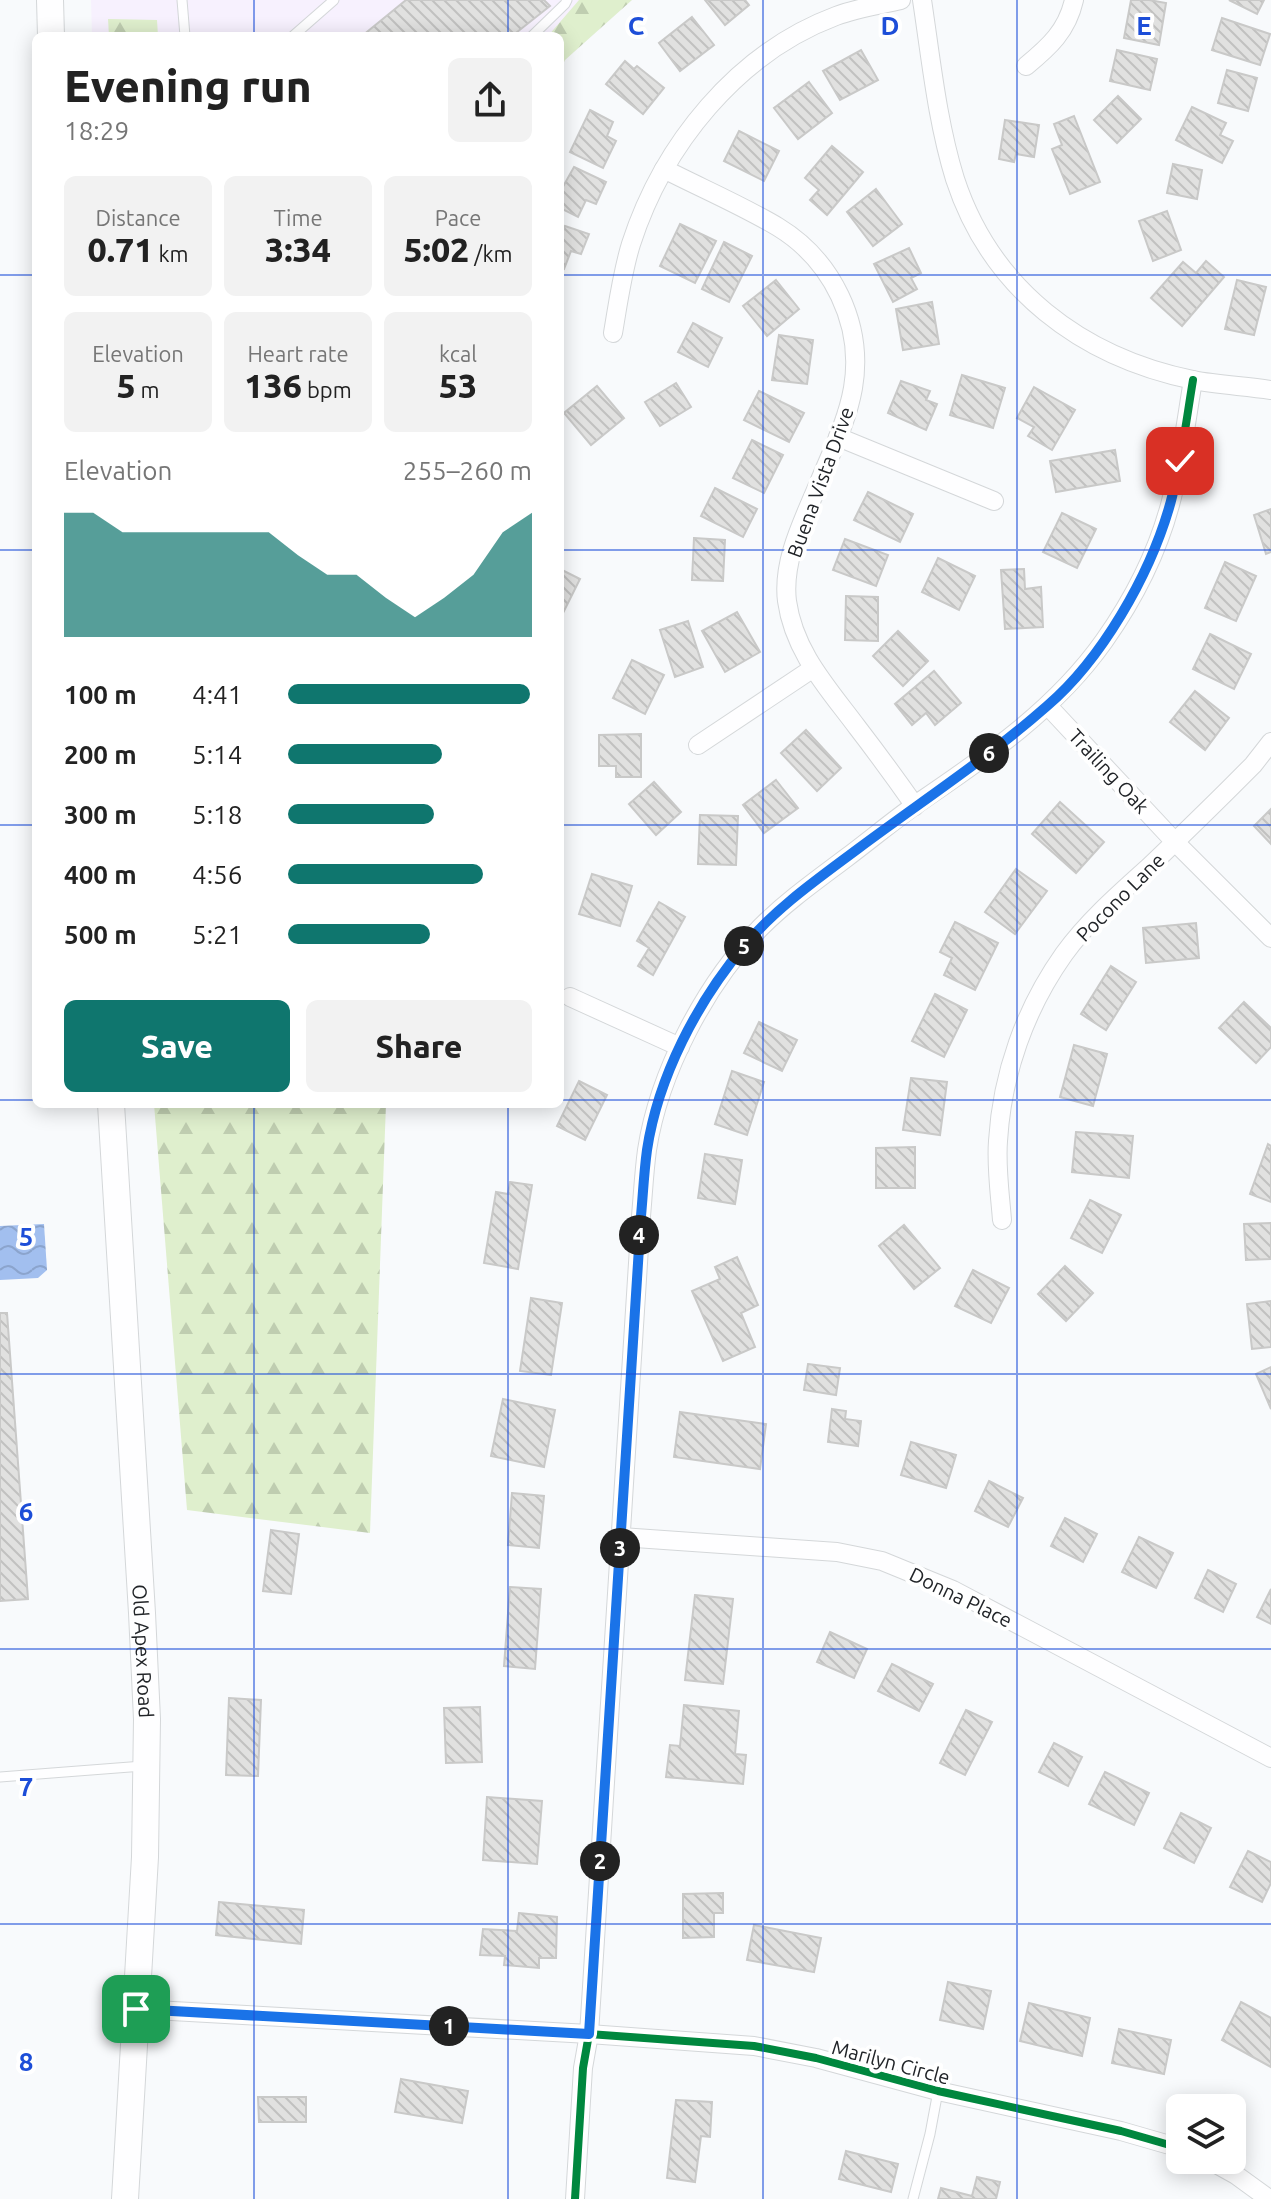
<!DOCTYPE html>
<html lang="en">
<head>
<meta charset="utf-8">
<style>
	body { margin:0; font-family:Ubuntu,sans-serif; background:#f2f2f2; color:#222; height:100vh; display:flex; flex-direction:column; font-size:30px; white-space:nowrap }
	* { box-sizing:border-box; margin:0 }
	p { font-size:26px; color:#767676 }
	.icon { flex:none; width:44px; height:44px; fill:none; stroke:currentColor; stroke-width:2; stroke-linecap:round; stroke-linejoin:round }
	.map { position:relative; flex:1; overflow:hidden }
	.side { position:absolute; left:32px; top:32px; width:532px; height:1076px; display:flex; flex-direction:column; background:#fff; border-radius:12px; box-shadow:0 4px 20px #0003 }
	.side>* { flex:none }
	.buttons { position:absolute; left:1166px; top:2094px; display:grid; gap:16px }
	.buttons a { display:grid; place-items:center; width:80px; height:80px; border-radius:12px; background:#fff; box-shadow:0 4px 20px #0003; font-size:40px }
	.pin { position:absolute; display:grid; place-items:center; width:68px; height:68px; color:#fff; margin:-34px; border-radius:16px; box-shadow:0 4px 12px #0006 }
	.km { position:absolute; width:40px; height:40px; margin:-20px; border-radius:50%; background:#222; color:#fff; font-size:22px; line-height:40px; text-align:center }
	.round { display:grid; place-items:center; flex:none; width:84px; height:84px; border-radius:12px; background:#f2f2f2 }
	.summary { display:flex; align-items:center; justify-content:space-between; height:136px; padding:0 32px }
	h1 { font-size:44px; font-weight:800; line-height:60px }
	.stats { display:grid; grid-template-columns:repeat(3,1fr); gap:12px; height:136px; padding:8px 32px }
	.stats div { display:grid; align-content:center; border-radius:12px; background:#f2f2f2; text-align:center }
	.stats b { font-size:34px; font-weight:800 }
	.stats small { font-size:22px; font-weight:400 }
	.stats p { font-size:22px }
	.chart { height:224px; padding:16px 32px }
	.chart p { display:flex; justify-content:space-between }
	.chart svg { width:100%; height:144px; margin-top:8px; fill:#0f766e; opacity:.7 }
	.button { display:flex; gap:16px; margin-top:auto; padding:16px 32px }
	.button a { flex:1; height:92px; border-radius:12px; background:#0f766e; color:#fff; font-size:32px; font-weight:800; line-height:92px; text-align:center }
	.button a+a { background:#f2f2f2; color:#222 }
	ul { padding:0 32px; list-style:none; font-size:26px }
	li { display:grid; grid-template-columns:128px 96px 1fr; align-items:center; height:60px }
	li i { height:20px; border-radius:10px; background:#0f766e }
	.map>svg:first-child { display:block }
	.commercial { fill:#f7f1fe }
	.forest { fill:url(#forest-firs) }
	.water { fill:url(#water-waves) }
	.building { fill:url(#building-back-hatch); stroke:#c9c9c8; stroke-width:2 }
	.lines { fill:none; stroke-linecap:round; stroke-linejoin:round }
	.lane-casing { stroke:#d4d7d9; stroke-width:11 }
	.street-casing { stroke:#d4d7d9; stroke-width:20 }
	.secondary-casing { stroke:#d4d7d9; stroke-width:28 }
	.lane { stroke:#fefeff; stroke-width:9 }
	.street { stroke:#fefeff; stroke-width:18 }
	.secondary { stroke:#fefeff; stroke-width:26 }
	.cycleway-casing { stroke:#fff; stroke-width:13 }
	.cycleway { stroke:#00873e; stroke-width:8 }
	.route-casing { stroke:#fff; stroke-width:16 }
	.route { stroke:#1a73e8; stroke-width:10 }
	.grid { fill:none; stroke:#1d4ed8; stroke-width:2; stroke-opacity:0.55 }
	.labels { text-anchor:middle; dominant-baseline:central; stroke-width:8; stroke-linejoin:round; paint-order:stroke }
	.street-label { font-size:20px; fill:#212428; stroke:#fff }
	.grid-label { font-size:26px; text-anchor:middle; font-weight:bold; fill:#1d4ed8; stroke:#fff; stroke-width:8; stroke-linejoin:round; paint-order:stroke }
</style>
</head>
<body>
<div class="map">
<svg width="1271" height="2199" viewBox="0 0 1271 2199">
	<defs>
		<pattern id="forest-firs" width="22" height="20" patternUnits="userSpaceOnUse" patternTransform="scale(2)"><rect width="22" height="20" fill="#dfefcd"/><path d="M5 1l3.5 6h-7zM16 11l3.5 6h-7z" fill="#bfcdb0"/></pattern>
		<pattern id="water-waves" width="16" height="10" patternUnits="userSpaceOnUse" patternTransform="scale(2)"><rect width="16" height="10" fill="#a2bfef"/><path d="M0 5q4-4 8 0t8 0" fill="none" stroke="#8ba4cd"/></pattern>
		<pattern id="building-back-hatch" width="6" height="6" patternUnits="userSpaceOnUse" patternTransform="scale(2)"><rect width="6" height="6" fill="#e1e1e0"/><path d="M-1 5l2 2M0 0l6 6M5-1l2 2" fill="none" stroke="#c1c1c0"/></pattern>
	</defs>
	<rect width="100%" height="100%" fill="#f8fafc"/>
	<polygon class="commercial" points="91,0 632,0 565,60 560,71 560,36 92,36"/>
	<g class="forest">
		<polygon points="579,0 632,0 565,60 560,71 560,36 548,36"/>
		<polygon points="108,19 157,20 158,36 109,36"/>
		<polygon points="154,1104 386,1104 370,1533 187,1510"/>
	</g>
	<polygon class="water" points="44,1224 47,1270 38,1278 0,1280 0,1226"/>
	<g class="building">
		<polygon points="406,0 544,0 550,6 512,36 475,36 472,33 468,36 362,36"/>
		<polygon points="705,0 745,0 749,5 725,25"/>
		<polygon points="1131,0 1149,0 1166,3 1159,45 1124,38"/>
		<polygon points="1229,0 1264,0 1257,14"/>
		<polygon points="692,17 714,45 680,71 659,43"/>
		<polygon points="1222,18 1270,34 1260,65 1212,50"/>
		<polygon points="861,50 878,80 840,100 823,71"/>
		<polygon points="1117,50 1157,59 1150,90 1110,81"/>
		<polygon points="625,61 634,69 637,66 664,88 643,114 606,84"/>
		<polygon points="1227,70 1257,78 1248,111 1218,103"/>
		<polygon points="809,82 832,113 798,139 774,108"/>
		<polygon points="1118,96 1141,119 1117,143 1094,120"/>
		<polygon points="1192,107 1226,123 1220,135 1233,141 1222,163 1176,140"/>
		<polygon points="590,110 613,122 607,136 616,141 603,168 570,152"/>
		<polygon points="1074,116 1100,182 1070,194 1052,149 1062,145 1054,124"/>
		<polygon points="1005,120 1039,125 1034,157 1016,154 1014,162 999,159"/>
		<polygon points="739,131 779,151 764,181 724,161"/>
		<polygon points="832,146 863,172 827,215 810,200 819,190 805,178"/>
		<polygon points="1173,164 1202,170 1197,199 1167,193"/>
		<polygon points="574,167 606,182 596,204 586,200 578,217 560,208 560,192"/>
		<polygon points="876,189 902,224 873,246 847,212"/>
		<polygon points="1167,211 1181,250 1153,261 1139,221"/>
		<polygon points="680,224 716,241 695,283 660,266"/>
		<polygon points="565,226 589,234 581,254 571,251 564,269 560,268 560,233 562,234"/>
		<polygon points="724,242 752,256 729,302 702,289"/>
		<polygon points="909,248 921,273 911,278 917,289 893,302 874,264"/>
		<polygon points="1206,261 1224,277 1182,326 1151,298 1183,262 1196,273"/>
		<polygon points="776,280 799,309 767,336 743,306"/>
		<polygon points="1237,280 1266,287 1254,335 1225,329"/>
		<polygon points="932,302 939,344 903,350 896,309"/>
		<polygon points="693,323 722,338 708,367 678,352"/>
		<polygon points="779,335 813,340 807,384 772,380"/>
		<polygon points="962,375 1005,388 993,428 950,415"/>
		<polygon points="901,381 930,391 926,400 937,404 926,430 888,413"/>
		<polygon points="676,383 691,407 660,426 645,402"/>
		<polygon points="597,386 624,418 591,445 564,413"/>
		<polygon points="1034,387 1075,410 1052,450 1028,436 1034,427 1017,418"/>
		<polygon points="759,391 804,413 789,442 744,420"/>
		<polygon points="752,440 783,455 764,493 733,478"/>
		<polygon points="1115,450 1120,481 1056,492 1050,461"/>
		<polygon points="715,488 757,509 743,537 701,516"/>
		<polygon points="868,492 913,514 900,542 854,520"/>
		<polygon points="1271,509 1271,552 1266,554 1254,515"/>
		<polygon points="1062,513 1096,529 1077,568 1043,552"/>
		<polygon points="694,538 725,540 723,581 692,580"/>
		<polygon points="845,539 888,555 876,586 833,570"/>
		<polygon points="938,558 975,576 959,610 922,592"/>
		<polygon points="1225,562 1256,576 1236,621 1205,608"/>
		<polygon points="560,569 580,579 560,619"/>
		<polygon points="1024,569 1025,589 1041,587 1043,627 1005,629 1001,570"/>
		<polygon points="846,596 878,597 878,641 845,640"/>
		<polygon points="737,612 760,652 725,672 702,631"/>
		<polygon points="688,621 703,667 675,677 660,630"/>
		<polygon points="898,631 928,661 903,686 873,656"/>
		<polygon points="1210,634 1251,654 1234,689 1193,669"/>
		<polygon points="632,660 664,675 645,714 613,698"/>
		<polygon points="934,671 961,703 935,725 926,713 912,725 895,704"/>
		<polygon points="1195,691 1229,718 1205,750 1170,722"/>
		<polygon points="806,730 841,768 817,791 781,753"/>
		<polygon points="641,734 641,777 616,777 616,766 599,766 599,735"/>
		<polygon points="776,780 798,808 764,833 743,805"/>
		<polygon points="654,782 681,812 656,835 629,804"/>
		<polygon points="1060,802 1104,842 1076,873 1032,834"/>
		<polygon points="1271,809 1271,844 1254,826"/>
		<polygon points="700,815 738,816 736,865 698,864"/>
		<polygon points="1016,869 1047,891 1015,934 985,912"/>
		<polygon points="592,874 632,886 620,926 579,914"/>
		<polygon points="659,902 685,917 653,975 638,966 649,948 637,941"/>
		<polygon points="955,922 998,943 975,990 944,975 952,958 940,952"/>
		<polygon points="1196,923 1199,958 1146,963 1143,928"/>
		<polygon points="1111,966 1136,982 1106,1030 1081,1014"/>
		<polygon points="935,994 967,1010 944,1057 912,1041"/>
		<polygon points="1244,1002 1271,1028 1271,1047 1256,1063 1219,1028"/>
		<polygon points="759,1022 797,1040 782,1071 744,1053"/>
		<polygon points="1074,1045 1107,1054 1093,1106 1060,1097"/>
		<polygon points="732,1071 764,1082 747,1135 715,1124"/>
		<polygon points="911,1078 947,1082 940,1135 903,1130"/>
		<polygon points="579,1081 607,1095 585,1140 557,1126"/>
		<polygon points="1076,1132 1133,1136 1129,1178 1072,1172"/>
		<polygon points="1268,1144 1271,1146 1271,1202 1250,1194"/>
		<polygon points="915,1147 915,1188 876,1188 876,1148"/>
		<polygon points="705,1154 742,1160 735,1204 698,1198"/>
		<polygon points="510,1182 532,1185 518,1269 484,1263 496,1192 508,1194"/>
		<polygon points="1090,1200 1121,1215 1102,1253 1071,1238"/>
		<polygon points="1271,1223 1271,1259 1246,1260 1244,1224"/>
		<polygon points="904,1225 940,1268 914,1289 879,1246"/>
		<polygon points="737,1257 758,1305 741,1313 755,1347 723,1361 692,1291 720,1279 715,1267"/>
		<polygon points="1065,1266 1093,1293 1066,1321 1038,1294"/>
		<polygon points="973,1270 1009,1288 991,1323 955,1306"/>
		<polygon points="531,1298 562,1303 551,1375 520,1371"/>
		<polygon points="1271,1301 1271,1347 1252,1349 1247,1304"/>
		<polygon points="0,1313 7,1313 28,1599 0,1601"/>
		<polygon points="808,1364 840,1368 836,1395 804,1390"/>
		<polygon points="1271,1367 1271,1409 1256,1374"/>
		<polygon points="503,1399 555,1410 544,1467 491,1456"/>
		<polygon points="832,1409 846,1411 845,1419 861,1421 858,1446 828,1442"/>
		<polygon points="680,1412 766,1424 760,1469 674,1457"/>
		<polygon points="911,1442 956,1455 946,1488 901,1475"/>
		<polygon points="989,1481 1023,1498 1008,1527 975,1511"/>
		<polygon points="512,1493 544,1496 539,1548 508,1545"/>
		<polygon points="1065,1518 1097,1534 1083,1562 1051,1546"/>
		<polygon points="271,1530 299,1534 291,1594 263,1591"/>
		<polygon points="1139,1537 1173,1553 1156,1588 1122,1572"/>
		<polygon points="1208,1570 1236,1584 1223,1612 1195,1598"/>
		<polygon points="510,1587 541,1589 535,1669 504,1666"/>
		<polygon points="1271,1589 1271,1624 1257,1617"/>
		<polygon points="695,1595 733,1599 723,1684 685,1680"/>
		<polygon points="830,1632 867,1649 854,1678 817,1662"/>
		<polygon points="892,1664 933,1684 919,1711 878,1691"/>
		<polygon points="229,1698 261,1700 258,1776 226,1775"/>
		<polygon points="684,1705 739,1711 735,1754 746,1755 743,1784 666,1777 670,1745 680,1746"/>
		<polygon points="480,1707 482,1762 446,1763 444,1708"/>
		<polygon points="966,1710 992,1722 965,1775 940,1763"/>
		<polygon points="1054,1743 1082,1757 1068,1786 1039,1772"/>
		<polygon points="1105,1772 1149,1793 1134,1825 1089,1804"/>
		<polygon points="487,1797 542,1801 537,1864 483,1860"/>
		<polygon points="1181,1813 1211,1828 1194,1863 1164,1848"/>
		<polygon points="1248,1851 1271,1862 1271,1883 1262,1902 1230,1887"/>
		<polygon points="723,1893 723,1913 714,1913 714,1937 683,1938 683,1894"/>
		<polygon points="219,1902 304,1910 301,1944 216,1935"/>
		<polygon points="519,1913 557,1917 556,1958 539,1958 539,1968 504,1965 505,1956 480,1955 483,1929 517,1931"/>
		<polygon points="754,1925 821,1938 814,1972 747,1960"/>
		<polygon points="948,1982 991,1991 983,2029 940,2020"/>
		<polygon points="1241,2002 1271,2018 1271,2067 1222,2040"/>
		<polygon points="1029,2003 1090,2018 1082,2056 1020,2041"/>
		<polygon points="1119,2029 1171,2040 1164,2074 1112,2063"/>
		<polygon points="401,2079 468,2091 462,2123 395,2112"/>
		<polygon points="258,2097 306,2097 306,2122 259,2122"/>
		<polygon points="676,2100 712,2102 710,2137 701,2136 695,2182 667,2178"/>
		<polygon points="846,2151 898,2164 891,2192 839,2179"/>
		<polygon points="977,2177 1000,2182 996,2199 938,2199 941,2188 972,2196"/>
	</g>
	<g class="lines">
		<g class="lane-casing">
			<g id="lane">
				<polyline points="182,0 185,36"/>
				<polyline points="293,36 334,0"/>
				<polyline points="532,36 565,4 567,0"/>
				<polyline points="0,1777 143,1766"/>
				<polyline points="913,2199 930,2134 938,2091"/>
			</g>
		</g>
		<g class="street-casing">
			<g id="street">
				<path d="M922,0C931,59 937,121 955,179C991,289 1081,357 1193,380C1218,385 1245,386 1271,390"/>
				<path d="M1026,66C1049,47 1067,31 1074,0"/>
				<path d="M664,169C701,188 741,205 778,227C832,260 864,324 853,388C847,422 831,453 818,485C803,521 782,561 787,601C794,652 828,688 857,727C877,753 896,779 915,806"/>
				<path d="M613,333C618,304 622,273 631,244C663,145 737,53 836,16C857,8 879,5 901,0"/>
				<polyline points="838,437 994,501"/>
				<polyline points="1048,706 1175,842 1271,938"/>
				<polyline points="698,745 812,669"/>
				<polyline points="570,997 680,1047"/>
				<path d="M1002,1220C1000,1194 996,1167 998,1141C1002,1074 1025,1009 1064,954C1088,921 1119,894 1149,867C1177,840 1205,813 1232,786L1253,765L1271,742"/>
				<polyline points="621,1537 837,1552 882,1561 953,1590 1271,1758"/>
				<polyline points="136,2009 589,2034 754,2046 816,2058 938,2091 1121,2131 1180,2148"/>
				<polyline points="1209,2160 1236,2175 1269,2199"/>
				<path d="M575,2199L583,2068L589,2034L641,1216C643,1194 644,1172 647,1150C659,1072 706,983 761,927C787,901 817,880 846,858C870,840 894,820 918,803C986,757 1056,709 1104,641C1133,600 1157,553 1170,505C1181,464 1186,422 1193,380"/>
			</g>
		</g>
		<g class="secondary-casing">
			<g id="secondary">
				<polyline points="50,0 51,36"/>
				<path id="s1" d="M111,1104L142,1613L147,1719L145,1857L125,2199"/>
			</g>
		</g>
		<use href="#lane" class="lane"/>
		<use href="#street" class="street"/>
		<use href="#secondary" class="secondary"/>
		<g class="cycleway-casing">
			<g id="cycleway">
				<polyline points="136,2009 589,2034 754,2046 816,2058 938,2091 1121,2131 1180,2148"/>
				<path d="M575,2199L583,2068L589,2034L641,1216C643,1194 644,1172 647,1150C659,1072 706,983 761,927C787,901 817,880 846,858C870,840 894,820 918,803C986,757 1056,709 1104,641C1133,600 1157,553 1170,505C1181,464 1186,422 1193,380"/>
			</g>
		</g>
		<use href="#cycleway" class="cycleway"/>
	</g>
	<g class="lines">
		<g class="route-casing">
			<path id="route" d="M136,2009L589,2034L641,1216C643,1194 644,1172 647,1150C658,1077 697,1002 745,945C777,907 819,878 859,848C922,801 988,758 1047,706C1102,659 1149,576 1169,508C1174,492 1176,476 1180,461"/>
		</g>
		<use href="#route" class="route"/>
	</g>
	<path class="grid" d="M254,0V36M508,0V36M763,0V2199M1017,0V2199M0,275H36M560,275H1271M0,550H36M560,550H1271M0,825H36M560,825H1271M0,1100H36M560,1100H1271M254,1104V2199M508,1104V2199M0,1374H1271M0,1649H1271M0,1924H1271"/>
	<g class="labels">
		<g class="street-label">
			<text transform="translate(820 482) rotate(-70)">Buena Vista Drive</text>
			<text transform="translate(1109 771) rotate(47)">Trailing Oak</text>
			<text transform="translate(1120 897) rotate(-45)">Pocono Lane</text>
			<text transform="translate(961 1597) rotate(26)">Donna Place</text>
			<text stroke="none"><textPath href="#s1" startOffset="548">Old Apex Road</textPath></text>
			<text transform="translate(891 2062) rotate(15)">Marilyn Circle</text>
		</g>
	</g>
	<g class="grid-label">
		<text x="636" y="35">C</text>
		<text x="890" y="35">D</text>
		<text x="1144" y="35">E</text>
		<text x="26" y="1246">5</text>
		<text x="26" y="1521">6</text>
		<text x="26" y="1796">7</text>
		<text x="26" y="2071">8</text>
	</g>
</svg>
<div class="buttons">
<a><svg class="icon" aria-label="layers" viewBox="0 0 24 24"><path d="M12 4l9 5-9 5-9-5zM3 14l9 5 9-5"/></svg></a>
</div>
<div class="pin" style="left:136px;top:2009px;background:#1e9e55"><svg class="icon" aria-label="arrive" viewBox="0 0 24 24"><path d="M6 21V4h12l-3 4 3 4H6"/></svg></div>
<div class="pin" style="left:1180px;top:461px;background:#d93025"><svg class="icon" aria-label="check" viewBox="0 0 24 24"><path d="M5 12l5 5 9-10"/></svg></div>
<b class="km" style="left:449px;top:2026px">1</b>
<b class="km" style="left:600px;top:1861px">2</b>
<b class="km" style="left:620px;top:1548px">3</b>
<b class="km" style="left:639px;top:1235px">4</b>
<b class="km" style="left:744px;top:946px">5</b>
<b class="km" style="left:989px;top:753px">6</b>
<section class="side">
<div class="summary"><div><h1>Evening run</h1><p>18:29</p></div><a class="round"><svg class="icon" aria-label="share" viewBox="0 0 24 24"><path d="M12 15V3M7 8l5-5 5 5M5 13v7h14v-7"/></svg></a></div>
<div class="stats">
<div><p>Distance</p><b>0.71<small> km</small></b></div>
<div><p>Time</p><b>3:34</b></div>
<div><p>Pace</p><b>5:02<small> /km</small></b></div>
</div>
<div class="stats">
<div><p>Elevation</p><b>5<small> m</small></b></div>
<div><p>Heart rate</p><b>136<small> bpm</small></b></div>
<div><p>kcal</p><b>53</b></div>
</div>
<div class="chart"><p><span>Elevation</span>255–260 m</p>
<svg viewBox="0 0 160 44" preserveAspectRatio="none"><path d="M0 44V6L10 6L20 12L30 12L40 12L50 12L60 12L70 12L80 19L90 25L100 25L110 32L120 38L130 32L140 25L150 12L160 6V44z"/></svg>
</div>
<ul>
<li><b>100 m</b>4:41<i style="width:99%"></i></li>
<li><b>200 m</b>5:14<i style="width:63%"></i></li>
<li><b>300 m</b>5:18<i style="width:60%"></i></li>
<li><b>400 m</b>4:56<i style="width:80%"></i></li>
<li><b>500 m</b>5:21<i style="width:58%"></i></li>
</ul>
<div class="button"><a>Save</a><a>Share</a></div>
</section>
</div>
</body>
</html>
